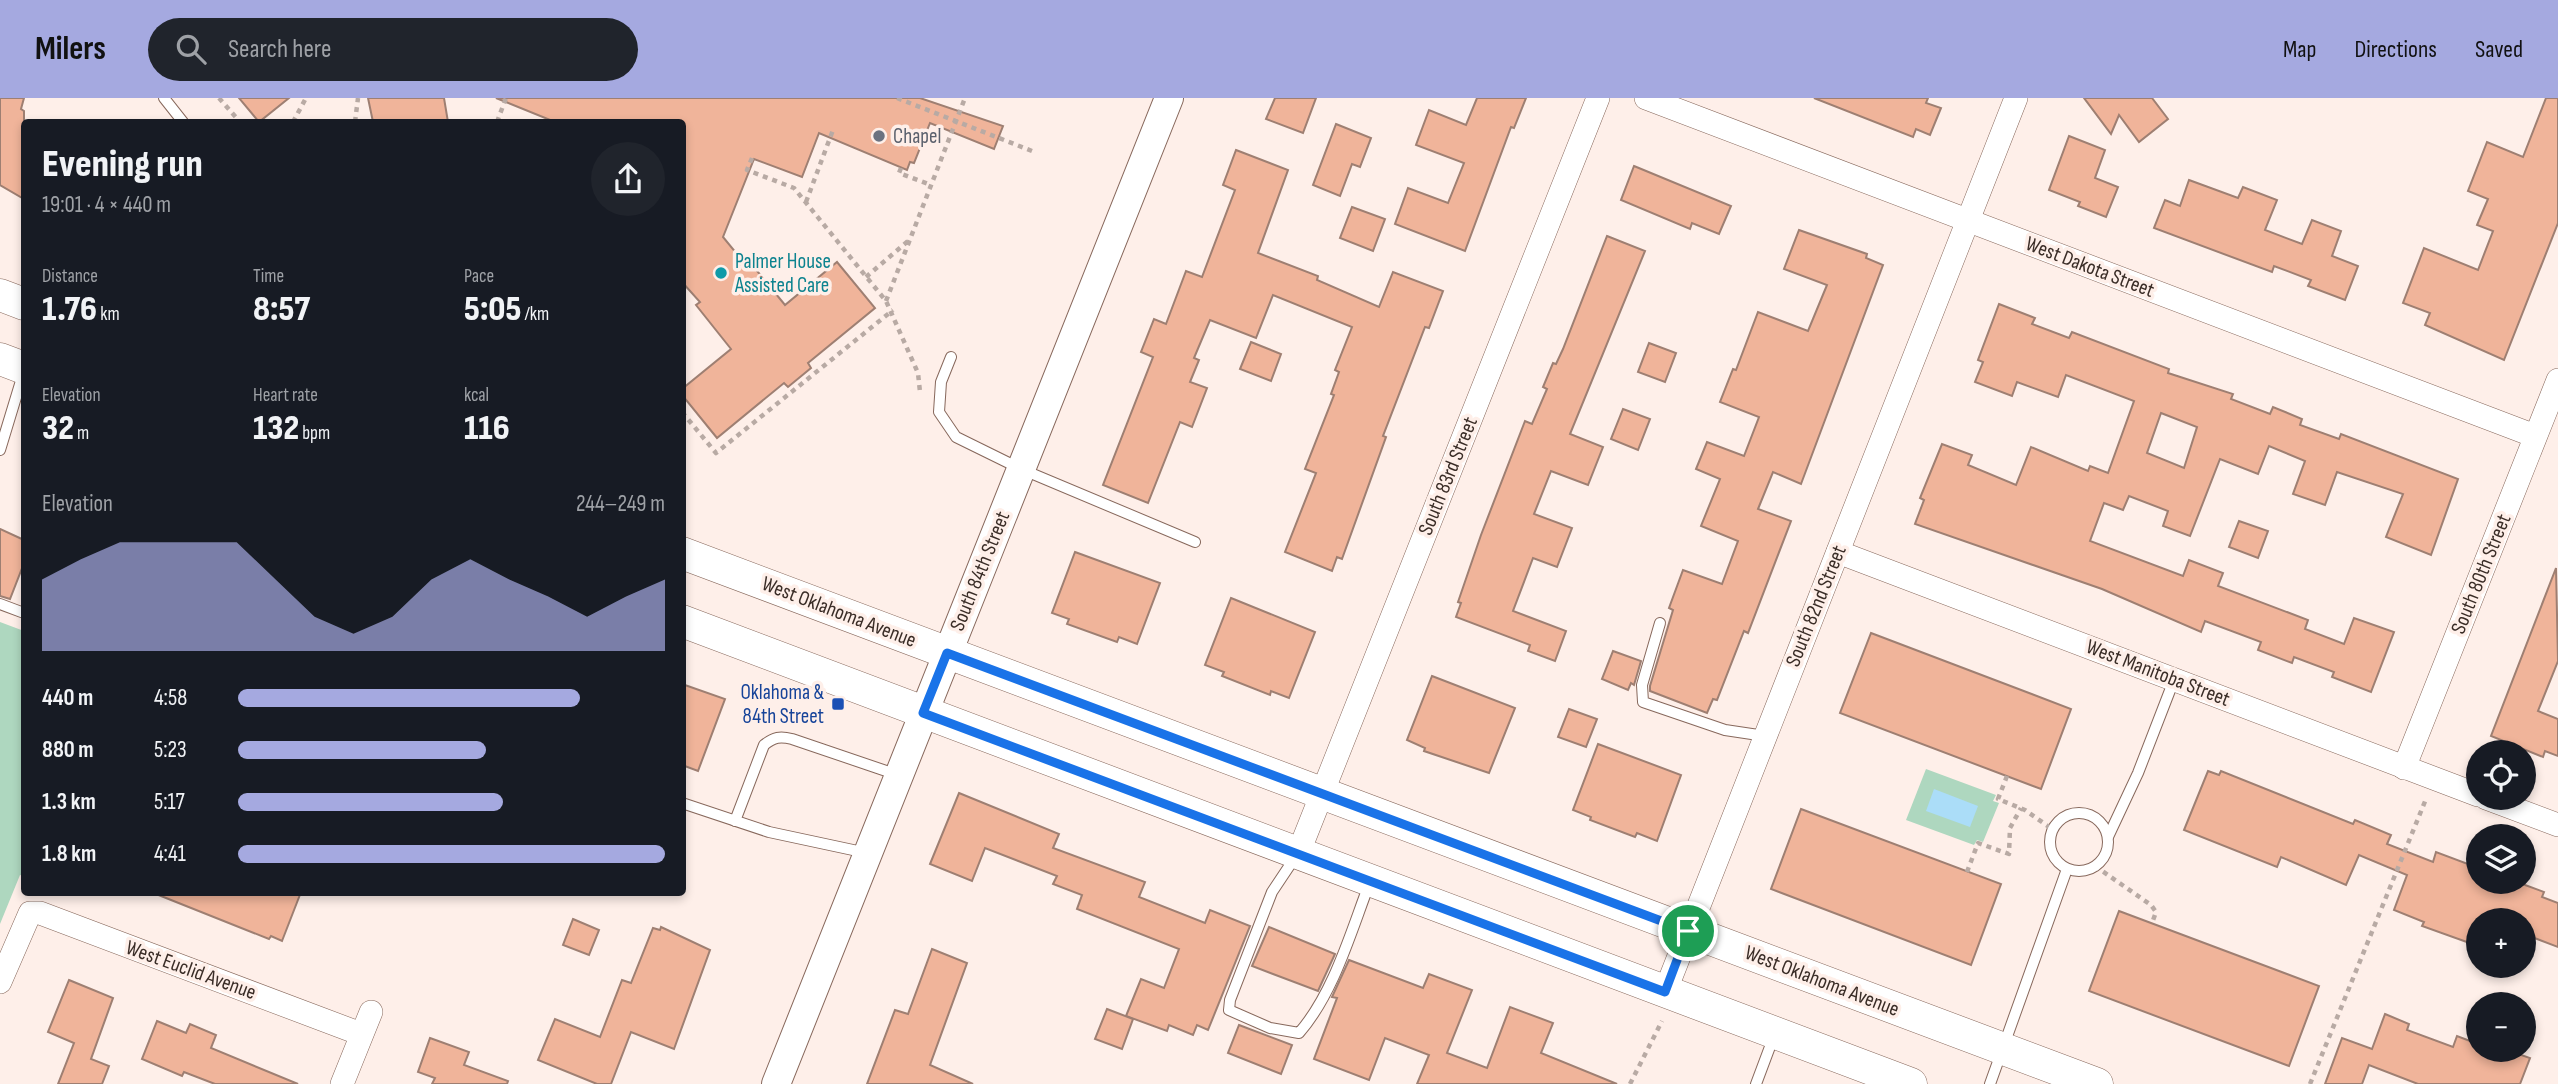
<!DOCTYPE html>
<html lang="en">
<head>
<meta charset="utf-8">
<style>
	body { margin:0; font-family:"Sofia Sans Condensed",sans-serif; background:#20242c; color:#f1f3f6; height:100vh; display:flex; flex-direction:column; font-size:26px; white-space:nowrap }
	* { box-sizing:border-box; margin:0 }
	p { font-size:23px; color:#9ea1a6 }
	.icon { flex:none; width:38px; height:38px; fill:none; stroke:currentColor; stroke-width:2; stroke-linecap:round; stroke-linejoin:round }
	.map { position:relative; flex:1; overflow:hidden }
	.sheet { position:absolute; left:21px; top:21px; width:665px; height:777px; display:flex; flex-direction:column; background:#171b24; border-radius:7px; box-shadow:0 4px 10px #0003 }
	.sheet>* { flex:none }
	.buttons { position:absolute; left:2466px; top:642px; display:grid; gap:14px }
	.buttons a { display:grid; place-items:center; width:70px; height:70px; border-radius:50%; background:#171b24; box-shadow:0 4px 10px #0003; font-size:35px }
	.pin { position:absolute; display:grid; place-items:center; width:60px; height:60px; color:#fff; margin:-30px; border:4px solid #fff; border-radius:50%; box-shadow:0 2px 7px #0007 }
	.round { display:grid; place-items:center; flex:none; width:74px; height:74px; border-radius:37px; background:#20242c }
	.headline { display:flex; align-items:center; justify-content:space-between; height:119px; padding:0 21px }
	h1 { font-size:38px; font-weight:800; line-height:52px }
	.metrics { display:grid; grid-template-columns:repeat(3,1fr); gap:10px; height:119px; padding:7px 21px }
	.metrics div { display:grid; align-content:center }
	.metrics b { font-size:35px; font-weight:800 }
	.metrics small { font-size:19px; font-weight:400 }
	.metrics p { font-size:19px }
	.chart { height:196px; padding:14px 21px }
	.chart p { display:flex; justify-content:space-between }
	.chart svg { width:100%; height:126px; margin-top:7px; fill:#a5a9e0; opacity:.7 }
	ul { padding:0 21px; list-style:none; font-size:23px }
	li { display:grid; grid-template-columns:112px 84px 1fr; align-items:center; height:52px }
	li i { height:18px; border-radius:9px; background:#a5a9e0 }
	header { display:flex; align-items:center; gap:42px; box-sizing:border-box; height:98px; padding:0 35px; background:#a5a9e0; color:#111 }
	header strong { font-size:33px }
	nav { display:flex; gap:38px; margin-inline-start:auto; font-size:24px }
	.search { width:490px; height:63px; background:#20242c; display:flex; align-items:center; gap:18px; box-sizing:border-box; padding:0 24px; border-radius:38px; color:#9ea1a6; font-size:26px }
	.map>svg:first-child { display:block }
	.green { fill:#aed7bf }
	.water { fill:#abddf8 }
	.building { fill:#f0b49a; stroke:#9e7f72; stroke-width:2; fill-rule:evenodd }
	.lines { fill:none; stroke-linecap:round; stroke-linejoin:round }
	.service-casing { stroke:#87685c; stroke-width:12 }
	.minor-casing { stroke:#87685c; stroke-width:24 }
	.tertiary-casing { stroke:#87685c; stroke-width:30 }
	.secondary-casing { stroke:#87685c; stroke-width:33 }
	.path { stroke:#b8aaa4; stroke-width:4.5; stroke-dasharray:5 5; stroke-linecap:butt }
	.service { stroke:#fff; stroke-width:10 }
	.minor { stroke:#fff; stroke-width:23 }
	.tertiary { stroke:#fff; stroke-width:28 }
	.secondary { stroke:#fff; stroke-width:32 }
	.route-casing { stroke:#fff; stroke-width:14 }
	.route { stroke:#1a73e8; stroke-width:9 }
	.worship-dot { fill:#6b7280; stroke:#feefe9; stroke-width:2.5 }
	.culture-dot { fill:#0f9aa8; stroke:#feefe9; stroke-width:2.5 }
	.transit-dot { fill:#1a4fb4; stroke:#feefe9; stroke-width:2.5 }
	.labels { text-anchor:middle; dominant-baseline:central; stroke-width:7; stroke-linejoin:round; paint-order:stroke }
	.worship-label { font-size:21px; fill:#5b616d; stroke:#feefe9; text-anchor:start }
	.culture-label { font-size:21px; fill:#0d838f; stroke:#feefe9; text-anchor:start }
	.street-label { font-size:21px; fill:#3a2d27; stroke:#feefe9 }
	.transit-label { font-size:21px; fill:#164399; stroke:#feefe9; text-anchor:end }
</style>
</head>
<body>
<header>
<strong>Milers</strong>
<div class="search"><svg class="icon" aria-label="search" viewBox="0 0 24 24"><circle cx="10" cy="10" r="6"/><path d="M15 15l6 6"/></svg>Search here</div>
<nav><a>Map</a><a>Directions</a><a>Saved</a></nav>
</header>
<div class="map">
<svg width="2558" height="986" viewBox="0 0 2558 986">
	<rect width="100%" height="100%" fill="#feefe9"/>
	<g class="green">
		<polygon points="0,524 24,533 24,778 20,777 0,826"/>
		<polygon points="1926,671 1996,697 1993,703 1999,705 1983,744 1977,742 1974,747 1906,722"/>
	</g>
	<polygon class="water" points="1934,691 1978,708 1970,729 1926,713"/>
	<g class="building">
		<polygon points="0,0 24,0 21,11 24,13 24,101 0,87"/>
		<polygon points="239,0 289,0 259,24"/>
		<polygon points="368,0 444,0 448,24 373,24"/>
		<polygon points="496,0 920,0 1003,28 994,51 930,25 914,65 910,64 907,72 819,35 802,79 754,61 723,139 746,167 749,163 785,207 837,164 875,210 808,265 811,270 788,289 784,285 717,340 682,297 682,291 731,251 696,207 700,204 682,184 682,24 555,24"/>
		<polygon points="1275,0 1316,0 1303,35 1266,21"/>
		<polygon points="1477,0 1526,0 1514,30 1511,29 1465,153 1395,126 1408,90 1448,105 1464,65 1416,47 1429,12 1466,27"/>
		<polygon points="1814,0 1928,0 1926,5 1941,10 1930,37 1916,31 1913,39"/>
		<polygon points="2084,0 2152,0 2168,21 2139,44 2119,17 2111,36"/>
		<polygon points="2546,0 2558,0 2558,125 2504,262 2425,227 2430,215 2403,205 2424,150 2478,172 2493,133 2477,127 2488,101 2468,93 2487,44 2523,59"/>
		<polygon points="1336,26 1371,40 1360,69 1352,66 1340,98 1313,87"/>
		<polygon points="2069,38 2105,52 2095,80 2118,89 2106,119 2078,108 2080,104 2049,92"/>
		<polygon points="1236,52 1288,72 1258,155 1318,178 1317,182 1379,209 1393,174 1443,193 1429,230 1425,229 1383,338 1386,339 1342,461 1337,459 1332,473 1285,454 1316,375 1305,371 1334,297 1331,296 1339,274 1335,272 1352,229 1273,197 1256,240 1210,222 1194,260 1199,262 1190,284 1207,290 1192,329 1180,324 1148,405 1103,387 1153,259 1141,254 1154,221 1166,226 1186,173 1202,179 1235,92 1223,87"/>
		<polygon points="1634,68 1731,108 1719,136 1692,125 1690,131 1621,102"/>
		<polygon points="2189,82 2238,100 2243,89 2277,102 2265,132 2302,146 2312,122 2341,133 2332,158 2358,168 2345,202 2308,188 2311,182 2274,168 2272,174 2154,130 2165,102 2180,108"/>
		<polygon points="1352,109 1385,121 1373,153 1340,140"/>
		<polygon points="1799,132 1867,156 1866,160 1883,167 1801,386 1773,374 1758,411 1791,423 1748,535 1744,533 1717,602 1713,601 1707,615 1650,593 1650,588 1673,512 1669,510 1683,472 1722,486 1738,443 1701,428 1720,381 1696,371 1707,344 1744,358 1759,319 1720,304 1733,271 1736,272 1758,214 1808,233 1827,187 1784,171"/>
		<polygon points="1607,138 1645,153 1570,336 1603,349 1588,387 1551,373 1534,416 1572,430 1557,469 1533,460 1513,513 1566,533 1555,563 1528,553 1530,547 1456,519 1461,505 1458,504 1481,437 1525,323 1532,326 1547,291 1543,289 1553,265 1556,266 1563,251"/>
		<path d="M1999,206L2035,220L2032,226L2069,240L2072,234L2169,271L2168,275L2233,296L2231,301L2270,316L2273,309L2302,321L2300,327L2339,341L2341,336L2458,381L2431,457L2386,439L2403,396L2337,374L2325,407L2293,396L2305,363L2269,348L2258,376L2220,361L2190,438L2163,428L2168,413L2129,398L2123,412L2104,405L2090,443L2183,478L2189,462L2223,475L2218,488L2308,522L2305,531L2344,546L2354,520L2394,534L2371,594L2332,579L2334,574L2294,559L2292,565L2258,552L2261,544L2205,523L2201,534L2102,491L1915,426L1924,402L1920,400L1942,346L1972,357L1968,367L2016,387L2031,349L2088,373L2090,368L2108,375L2134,303L2066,277L2058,299L2017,284L2012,298L1975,284L1983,264L1978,262ZM2161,315L2197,329L2184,370L2147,355Z"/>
		<polygon points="1251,244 1281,256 1271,283 1240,271"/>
		<polygon points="1649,245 1676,255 1665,284 1638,274"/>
		<polygon points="1623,311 1650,321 1638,352 1611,341"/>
		<polygon points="2239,423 2268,433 2258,460 2229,449"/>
		<polygon points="0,431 24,442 24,465 10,501 0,498"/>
		<polygon points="1075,454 1160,485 1137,546 1119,539 1117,544 1067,526 1069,521 1052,515"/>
		<polygon points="2556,470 2558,563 2538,613 2558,621 2558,658 2545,653 2543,659 2491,638"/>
		<polygon points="1231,500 1315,534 1289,600 1271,593 1270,597 1222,578 1224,574 1205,567"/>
		<polygon points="1871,535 2071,611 2041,691 1840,615"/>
		<polygon points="1613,553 1641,563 1634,587 1631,585 1628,592 1602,581"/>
		<polygon points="1432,578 1515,610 1489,675 1424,653 1425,650 1407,642"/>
		<polygon points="682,586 725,601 698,673 682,667"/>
		<polygon points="1569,611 1597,621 1586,649 1558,639"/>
		<polygon points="1598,646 1681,677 1657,743 1637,735 1635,739 1590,722 1591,719 1573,712"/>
		<polygon points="2208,673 2219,677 2221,673 2353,726 2355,722 2391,737 2387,746 2433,764 2436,754 2476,769 2473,776 2478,778 2478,784 2495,784 2512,790 2517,784 2544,794 2542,799 2558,805 2558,849 2524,836 2524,822 2478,822 2478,848 2422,828 2424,824 2394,812 2407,777 2359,757 2346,787 2281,759 2277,769 2184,732"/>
		<polygon points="959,695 1059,736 1053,750 1145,784 1139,799 1205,825 1210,812 1250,828 1208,932 1197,927 1193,937 1169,927 1167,933 1126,918 1141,881 1164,890 1179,851 1077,811 1082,797 1053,786 1057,778 985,750 972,783 930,766"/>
		<polygon points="1801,711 2001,786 1971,867 1771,791"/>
		<polygon points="151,794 301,794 282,843 271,838 269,841"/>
		<polygon points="2119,813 2319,888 2289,968 2089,893"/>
		<polygon points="573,821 599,832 589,857 563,847"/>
		<polygon points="661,829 710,852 674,951 631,934 611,986 597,986 538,962 555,921 600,939 622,882 631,885 653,830 660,832"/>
		<polygon points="1269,829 1335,856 1318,893 1252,868"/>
		<polygon points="932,851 967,865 930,967 973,986 867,986 895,912 908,916"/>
		<polygon points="1349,862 1423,890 1429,876 1472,892 1447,955 1487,970 1510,909 1553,925 1541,955 1617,986 1417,986 1429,957 1385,940 1369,982 1314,961 1337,900 1332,899"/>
		<polygon points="69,882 113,900 91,961 109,968 102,986 58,986 74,945 48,934"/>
		<polygon points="1107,911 1133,921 1122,951 1095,941"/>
		<polygon points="2385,916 2409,926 2407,932 2453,949 2457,938 2478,946 2478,952 2507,952 2530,960 2520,986 2418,986 2369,967 2362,986 2325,986 2342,940 2372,951"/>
		<polygon points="157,923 186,935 190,926 216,937 211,950 298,986 215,986 184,974 182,978 142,961"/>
		<polygon points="1239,927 1292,947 1281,976 1228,955"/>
		<polygon points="430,940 469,954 464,967 508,983 507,986 432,986 435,980 418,974"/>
	</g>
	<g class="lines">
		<g class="service-casing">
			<g id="service">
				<polyline points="164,0 183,24"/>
				<polyline points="951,259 941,284 939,314 956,339 1021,371 1195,444"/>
				<polyline points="0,352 24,273"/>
				<polyline points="0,506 24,515"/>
				<polyline points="1660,525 1642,587 1643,604 1725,632 1765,638"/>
				<polyline points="682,705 769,734 867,755"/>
				<circle cx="2079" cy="744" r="29"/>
				<path d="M735,723L764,647C774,639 780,638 792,641L898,677"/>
				<polyline points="2108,739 2138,675 2174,582"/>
				<path d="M1296,758L1272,794L1230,902L1229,912L1270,930L1299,935C1334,895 1351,833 1370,784"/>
				<polyline points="1756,986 1774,938"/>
				<polyline points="1990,986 2067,771"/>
			</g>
		</g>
		<g class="minor-casing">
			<g id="minor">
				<polyline points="1646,0 2535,338"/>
				<polyline points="1838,454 2478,697"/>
				<polyline points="2404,670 2558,282"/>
				<polyline points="2486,700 2558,727"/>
				<polyline points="1298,756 1598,0"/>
				<polyline points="0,884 30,815 40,815 361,936"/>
				<polyline points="1665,894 2016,0"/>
				<polyline points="342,986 371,914"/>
			</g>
		</g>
		<g class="tertiary-casing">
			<polyline id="tertiary" points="776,986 1169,0"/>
		</g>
		<g class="secondary-casing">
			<g id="secondary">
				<polyline points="0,197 24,206"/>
				<polyline points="0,261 24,270"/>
				<polyline points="682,455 2097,986"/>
				<polyline points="682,523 1911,986"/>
			</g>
		</g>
		<g class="path">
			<polyline points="219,0 240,24"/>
			<polyline points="897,0 1032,53"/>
			<polyline points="293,24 306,0"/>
			<polyline points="355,24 358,0"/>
			<polyline points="497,24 506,0"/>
			<polyline points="752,60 747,72 794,90 886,203 918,275 920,294"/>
			<polyline points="901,70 899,75 931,87"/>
			<polyline points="806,104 833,32"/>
			<polyline points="866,179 908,143"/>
			<polyline points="886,203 965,0"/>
			<polyline points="682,314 716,355 893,212"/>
			<polyline points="2007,678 1998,701 2025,712 2052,731"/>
			<polyline points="2095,768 2151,807 2156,814 2152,825"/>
			<polyline points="1967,774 1978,745 2009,756 2010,730 2021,710"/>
			<polyline points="1630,986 1662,923"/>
			<polyline points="2310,986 2426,701"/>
		</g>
		<use href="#service" class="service"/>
		<use href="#minor" class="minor"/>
		<use href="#tertiary" class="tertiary"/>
		<use href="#secondary" class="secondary"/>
	</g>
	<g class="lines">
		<g class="route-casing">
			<polygon id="route" points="947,555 1688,833 1665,894 923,615"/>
		</g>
		<use href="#route" class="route"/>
	</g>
	<circle class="worship-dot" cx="879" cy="38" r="7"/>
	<circle class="culture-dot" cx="721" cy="175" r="7"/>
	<rect class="transit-dot" x="831" y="599" width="14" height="14" rx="3.5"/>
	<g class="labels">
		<g class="worship-label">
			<text x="893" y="38">Chapel</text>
		</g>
		<g class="culture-label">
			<text x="735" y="163">Palmer House<tspan x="735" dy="24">Assisted Care</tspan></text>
		</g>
		<g class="street-label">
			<text transform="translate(2090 169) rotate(21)">West Dakota Street</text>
			<text transform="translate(1448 378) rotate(-68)">South 83rd Street</text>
			<text transform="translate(980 473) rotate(-68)">South 84th Street</text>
			<text transform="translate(2481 476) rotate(-68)">South 80th Street</text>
			<text transform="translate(1816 508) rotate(-68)">South 82nd Street</text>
			<text transform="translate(839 514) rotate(21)">West Oklahoma Avenue</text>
			<text transform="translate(2158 575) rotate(21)">West Manitoba Street</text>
			<text transform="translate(191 872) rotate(20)">West Euclid Avenue</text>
			<text transform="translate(1822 883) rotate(21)">West Oklahoma Avenue</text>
		</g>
		<g class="transit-label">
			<text x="824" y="594">Oklahoma &amp;<tspan x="824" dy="24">84th Street</tspan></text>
		</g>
	</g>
</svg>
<div class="buttons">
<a><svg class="icon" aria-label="locate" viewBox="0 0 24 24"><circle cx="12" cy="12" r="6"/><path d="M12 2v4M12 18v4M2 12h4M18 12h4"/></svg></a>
<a><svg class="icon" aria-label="layers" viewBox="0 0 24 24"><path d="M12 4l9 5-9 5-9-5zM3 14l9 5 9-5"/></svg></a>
<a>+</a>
<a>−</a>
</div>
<div class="pin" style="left:1688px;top:833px;background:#1e9e55"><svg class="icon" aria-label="arrive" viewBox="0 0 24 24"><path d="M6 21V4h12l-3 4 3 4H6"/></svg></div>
<section class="sheet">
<div class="headline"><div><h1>Evening run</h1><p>19:01 · 4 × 440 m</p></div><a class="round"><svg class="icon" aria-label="share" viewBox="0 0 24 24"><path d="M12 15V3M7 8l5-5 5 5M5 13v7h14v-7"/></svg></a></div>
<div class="metrics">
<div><p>Distance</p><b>1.76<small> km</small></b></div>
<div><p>Time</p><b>8:57</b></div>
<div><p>Pace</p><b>5:05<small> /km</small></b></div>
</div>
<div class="metrics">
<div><p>Elevation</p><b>32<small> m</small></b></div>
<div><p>Heart rate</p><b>132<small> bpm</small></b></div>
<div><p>kcal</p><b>116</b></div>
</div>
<div class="chart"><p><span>Elevation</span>244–249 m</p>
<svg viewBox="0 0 160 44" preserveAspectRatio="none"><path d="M0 44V19L10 12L20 6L30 6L40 6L50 6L60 19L70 32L80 38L90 32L100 19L110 12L120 19L130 25L140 32L150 25L160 19V44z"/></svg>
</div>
<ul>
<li><b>440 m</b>4:58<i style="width:80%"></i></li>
<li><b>880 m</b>5:23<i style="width:58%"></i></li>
<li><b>1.3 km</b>5:17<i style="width:62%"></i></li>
<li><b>1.8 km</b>4:41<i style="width:100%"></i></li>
</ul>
</section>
</div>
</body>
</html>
